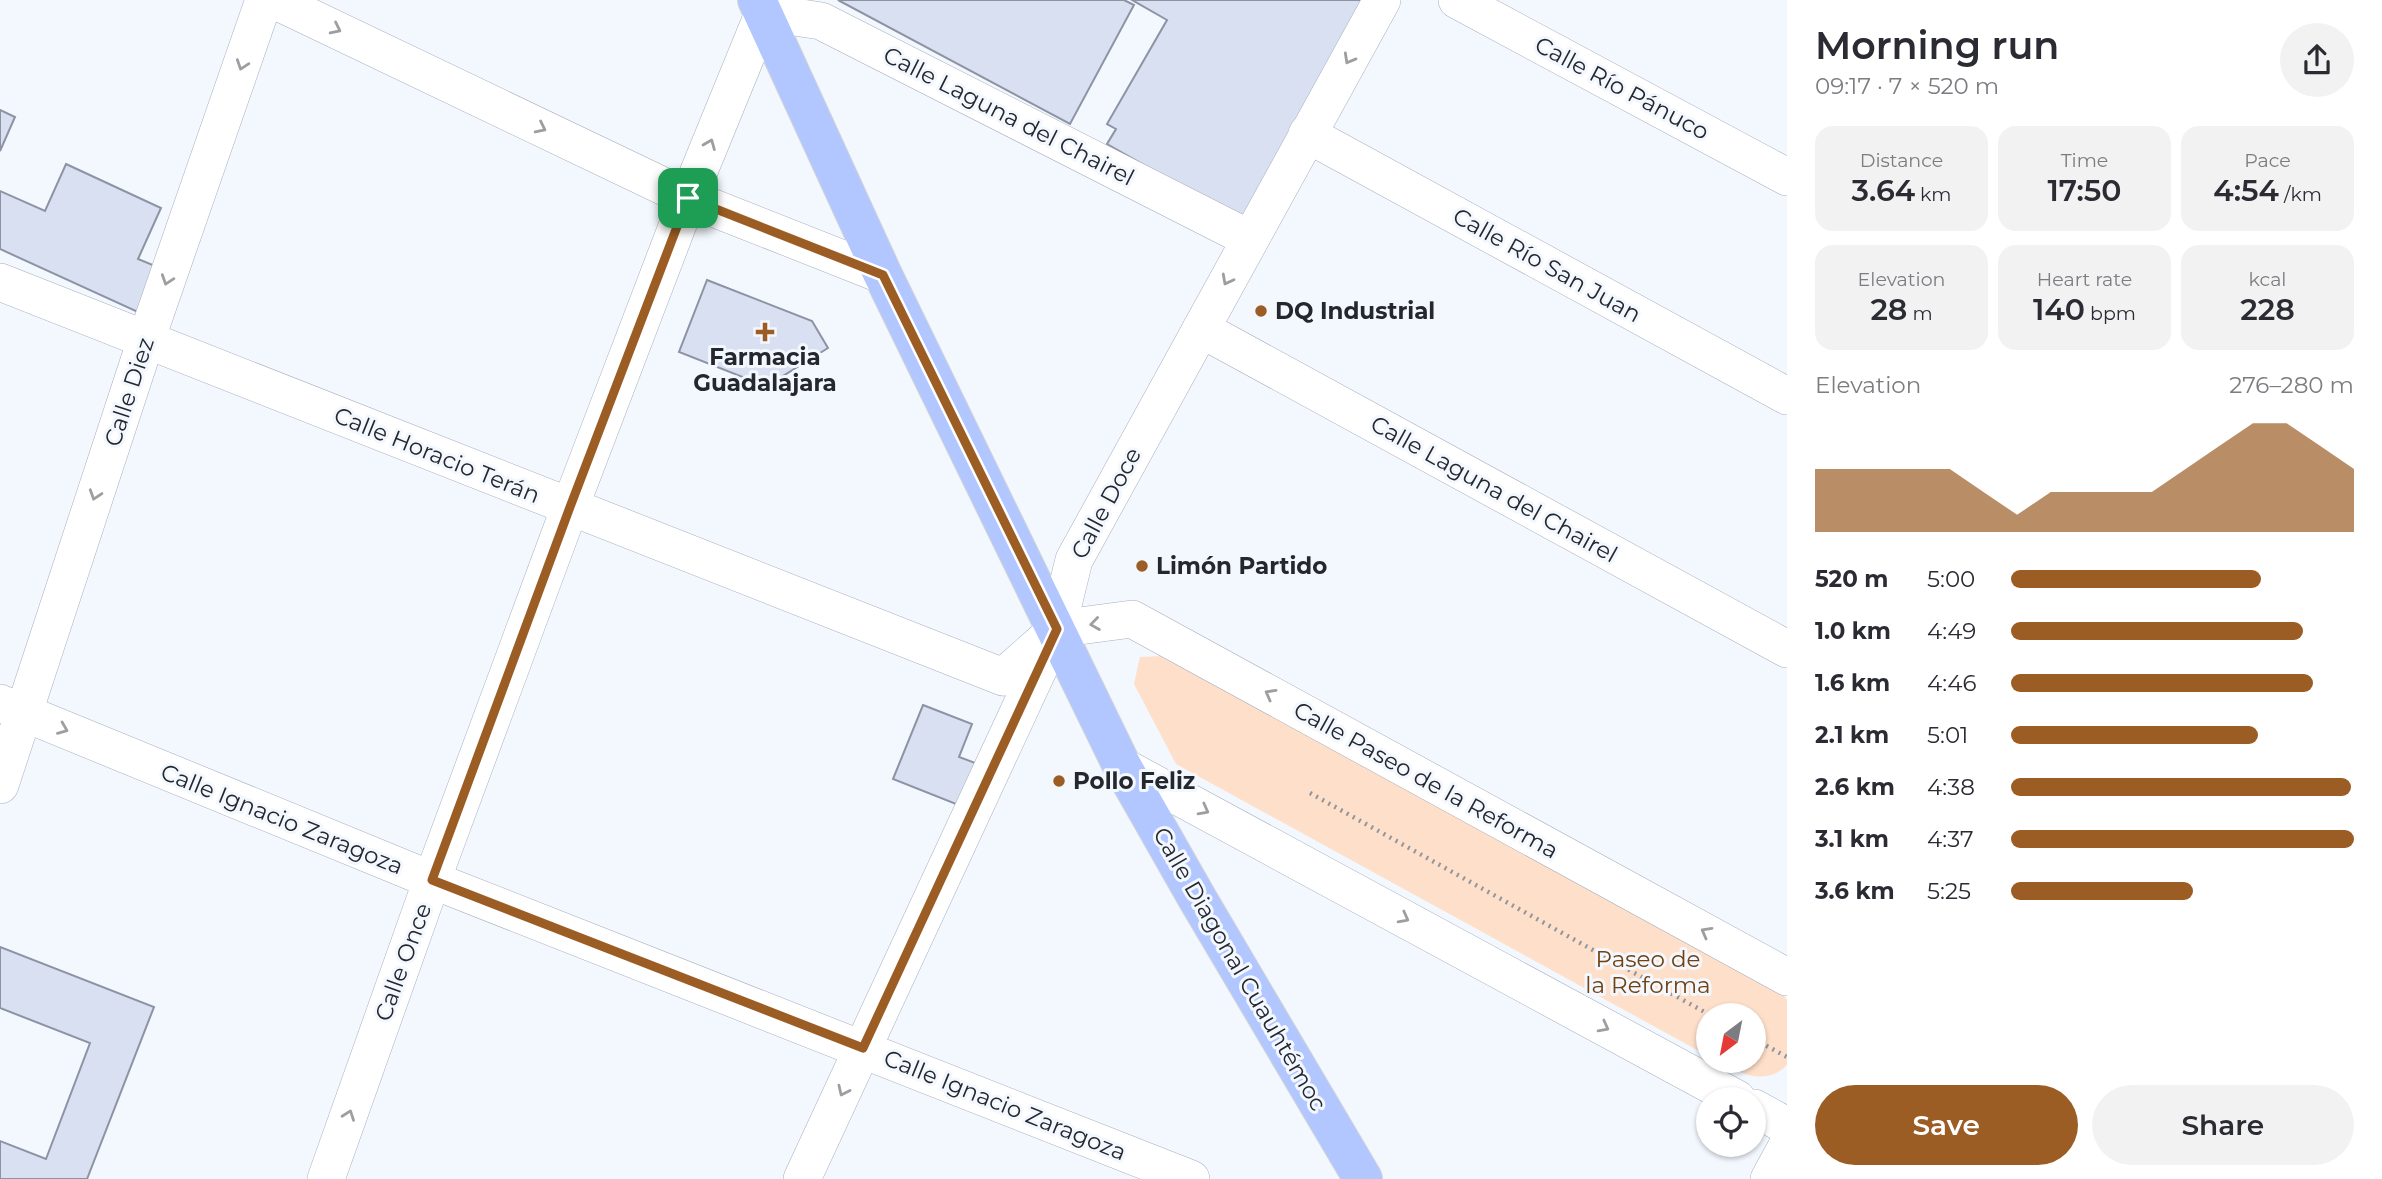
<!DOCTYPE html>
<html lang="en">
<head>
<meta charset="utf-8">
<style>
	body { margin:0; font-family:Montserrat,sans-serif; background:#f2f2f3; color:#2b2b33; height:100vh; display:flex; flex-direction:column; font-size:26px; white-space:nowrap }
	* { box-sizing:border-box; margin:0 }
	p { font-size:23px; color:#7c7c81 }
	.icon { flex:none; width:38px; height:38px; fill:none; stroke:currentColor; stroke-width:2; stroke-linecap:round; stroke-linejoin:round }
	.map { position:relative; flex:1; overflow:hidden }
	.details { display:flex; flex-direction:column; background:#fff; width:595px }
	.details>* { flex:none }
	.needle { width:46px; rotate:212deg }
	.buttons { position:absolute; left:1696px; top:1003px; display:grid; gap:14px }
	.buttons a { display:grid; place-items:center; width:70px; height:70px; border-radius:50%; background:#fff; box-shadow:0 2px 5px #0004; font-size:35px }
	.pin { position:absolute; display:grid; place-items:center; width:60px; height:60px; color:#fff; margin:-30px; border-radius:14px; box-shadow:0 4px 10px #0006 }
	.round { display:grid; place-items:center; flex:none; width:74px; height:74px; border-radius:37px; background:#f2f2f3 }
	.head { display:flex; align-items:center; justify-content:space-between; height:119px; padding:0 28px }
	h1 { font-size:38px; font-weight:600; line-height:52px }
	.metrics { display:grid; grid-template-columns:repeat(3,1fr); gap:10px; height:119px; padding:7px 28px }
	.metrics div { display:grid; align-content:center; border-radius:18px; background:#f2f2f3; text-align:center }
	.metrics b { font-size:30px; font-weight:600 }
	.metrics small { font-size:19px; font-weight:400 }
	.metrics p { font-size:19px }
	.chart { height:196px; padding:14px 28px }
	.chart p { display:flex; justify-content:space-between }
	.chart svg { width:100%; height:126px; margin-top:7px; fill:#9c5d24; opacity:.7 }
	.primary-button { display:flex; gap:14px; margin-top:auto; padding:14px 28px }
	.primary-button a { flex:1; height:80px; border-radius:42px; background:#9c5d24; color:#fff; font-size:28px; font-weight:600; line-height:80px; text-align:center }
	.primary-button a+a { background:#f2f2f3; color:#2b2b33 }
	ul { padding:0 28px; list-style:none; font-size:23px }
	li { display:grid; grid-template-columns:112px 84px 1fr; align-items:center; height:52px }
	li i { height:18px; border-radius:9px; background:#9c5d24 }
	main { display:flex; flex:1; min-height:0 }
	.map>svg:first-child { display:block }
	.green { fill:#fee0ca }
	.building { fill:#d8e0f1; stroke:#8c93a3; stroke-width:2 }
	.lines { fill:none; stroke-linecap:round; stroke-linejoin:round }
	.minor-casing { stroke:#a8afbf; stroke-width:38 }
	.major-casing { stroke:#d3d4d5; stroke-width:40 }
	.path { stroke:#91959c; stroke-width:4.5; stroke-dasharray:2 5; stroke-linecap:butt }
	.minor { stroke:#fff; stroke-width:37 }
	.major { stroke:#b2c7ff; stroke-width:38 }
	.oneway { stroke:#9c9ea0 }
	.route-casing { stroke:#fff; stroke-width:14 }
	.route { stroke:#9c5d24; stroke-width:9 }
	.poi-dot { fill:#9c5d24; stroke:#f3f7fe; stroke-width:2.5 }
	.labels { text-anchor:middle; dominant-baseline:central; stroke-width:6; stroke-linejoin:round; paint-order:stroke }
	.street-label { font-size:23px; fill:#24272d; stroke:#f3f7fe }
	.poi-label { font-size:23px; font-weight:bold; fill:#24272d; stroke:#f3f7fe; text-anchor:start }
	.park-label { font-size:23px; fill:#724112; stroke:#f3f7fe }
</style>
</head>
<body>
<main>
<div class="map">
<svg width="1787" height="1179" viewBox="0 0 1787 1179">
	<rect width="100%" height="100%" fill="#f3f7fe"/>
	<path class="green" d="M1162,656L1784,996L1787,1000V1065C1765,1087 1739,1073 1717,1061L1754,1060V1015H1708V1056L1176,764L1134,684L1140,657Z"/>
	<g class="building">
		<polygon points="838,0 1124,0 1134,5 1070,124"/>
		<polygon points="1132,0 1368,0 1243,221 1107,144 1116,129 1107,124 1167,20"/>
		<polygon points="0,110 15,117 0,151"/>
		<polygon points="66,164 161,208 138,259 160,268 140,313 0,249 0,191 45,211"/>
		<polygon points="707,280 812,321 828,348 762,389 758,383 679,352"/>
		<polygon points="923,705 972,724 959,757 978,764 961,806 893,779"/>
		<polygon points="0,947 154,1007 87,1179 0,1179 0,1141 46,1159 90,1043 0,1008"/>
	</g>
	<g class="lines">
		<g class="minor-casing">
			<g id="minor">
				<polyline points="274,0 688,198 883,275"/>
				<polyline points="1457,0 1787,177"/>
				<polyline points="762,12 821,21 1250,239"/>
				<polyline points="1307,134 1787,396"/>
				<polyline points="0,282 1003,677 1046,639"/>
				<polyline points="1201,329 1787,649"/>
				<polyline points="1057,629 1132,619 1787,977"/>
				<polyline points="0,703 432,880 1191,1179"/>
				<polyline points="1122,766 1737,1099"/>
				<polyline points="0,785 146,340 264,0"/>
				<polyline points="1754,1108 1787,1126"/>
				<polyline points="326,1179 432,880 570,507 688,198 769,0"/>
				<polyline points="802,1179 1057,629 1074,560 1382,0"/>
				<polyline points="1769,1179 1787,1146"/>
			</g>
		</g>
		<g class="major-casing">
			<polyline id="major" points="757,0 883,275 1122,766 1197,898 1363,1179"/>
		</g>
		<g class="path">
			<polyline points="1310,793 1710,1015"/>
			<polyline points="1754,1039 1787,1057"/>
		</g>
		<use href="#minor" class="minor"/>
		<use href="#major" class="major"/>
	</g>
	<defs><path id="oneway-chevron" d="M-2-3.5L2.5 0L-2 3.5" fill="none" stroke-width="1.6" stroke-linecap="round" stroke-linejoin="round" transform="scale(1.75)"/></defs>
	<g class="oneway">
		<use href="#oneway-chevron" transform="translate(336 29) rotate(26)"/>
		<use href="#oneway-chevron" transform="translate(1349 59) rotate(119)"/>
		<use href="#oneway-chevron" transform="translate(242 65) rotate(109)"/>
		<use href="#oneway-chevron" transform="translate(541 128) rotate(26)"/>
		<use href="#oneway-chevron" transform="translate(710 144) rotate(-68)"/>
		<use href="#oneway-chevron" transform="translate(167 280) rotate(109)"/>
		<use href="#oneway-chevron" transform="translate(1227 280) rotate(118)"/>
		<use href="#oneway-chevron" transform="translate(95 495) rotate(108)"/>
		<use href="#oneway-chevron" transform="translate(1095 624) rotate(172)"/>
		<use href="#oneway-chevron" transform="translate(1270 694) rotate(-151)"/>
		<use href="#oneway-chevron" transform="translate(63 729) rotate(22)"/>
		<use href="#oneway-chevron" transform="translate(1204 810) rotate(28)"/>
		<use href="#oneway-chevron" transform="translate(1404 918) rotate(28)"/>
		<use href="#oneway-chevron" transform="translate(1706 932) rotate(-151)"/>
		<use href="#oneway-chevron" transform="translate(1604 1027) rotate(28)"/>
		<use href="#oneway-chevron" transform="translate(843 1091) rotate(115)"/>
		<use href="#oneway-chevron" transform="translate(349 1115) rotate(-70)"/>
	</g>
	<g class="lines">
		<g class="route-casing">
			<polygon id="route" points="688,198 883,275 1057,629 863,1048 432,880 570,507"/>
		</g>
		<use href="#route" class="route"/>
	</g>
	<g class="poi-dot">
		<circle cx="1261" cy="311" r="7"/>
		<path d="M761.5 321.5h7v7h7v7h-7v7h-7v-7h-7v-7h7z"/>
		<circle cx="1142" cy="566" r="7"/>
		<circle cx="1059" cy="781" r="7"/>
	</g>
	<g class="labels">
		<g class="street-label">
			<text transform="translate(1622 88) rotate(28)">Calle Río Pánuco</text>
			<text transform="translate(1009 116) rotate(27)">Calle Laguna del Chairel</text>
			<text transform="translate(1547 265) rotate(29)">Calle Río San Juan</text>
			<text transform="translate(129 392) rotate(-72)">Calle Diez</text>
			<text transform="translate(437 455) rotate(22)">Calle Horacio Terán</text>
			<text transform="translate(1494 489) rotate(29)">Calle Laguna del Chairel</text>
			<text transform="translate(1106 503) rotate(-62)">Calle Doce</text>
			<text transform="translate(1426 780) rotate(29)">Calle Paseo de la Reforma</text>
			<text transform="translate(282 819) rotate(22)">Calle Ignacio Zaragoza</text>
			<text transform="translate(403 962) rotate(-70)">Calle Once</text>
			<text transform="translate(1240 969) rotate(60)">Calle Diagonal Cuauhtémoc</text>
			<text transform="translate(1005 1105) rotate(22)">Calle Ignacio Zaragoza</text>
		</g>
		<g class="poi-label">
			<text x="1275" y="311">DQ Industrial</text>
			<text x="765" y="357" text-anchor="middle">Farmacia<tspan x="765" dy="26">Guadalajara</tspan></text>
			<text x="1156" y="566">Limón Partido</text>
			<text x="1073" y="781">Pollo Feliz</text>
		</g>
		<g class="park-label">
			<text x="1648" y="959">Paseo de<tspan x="1648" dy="26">la Reforma</tspan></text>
		</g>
	</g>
</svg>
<div class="buttons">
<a><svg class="needle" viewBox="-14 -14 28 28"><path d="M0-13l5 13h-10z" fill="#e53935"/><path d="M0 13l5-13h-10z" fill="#7c7c81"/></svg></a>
<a><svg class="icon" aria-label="locate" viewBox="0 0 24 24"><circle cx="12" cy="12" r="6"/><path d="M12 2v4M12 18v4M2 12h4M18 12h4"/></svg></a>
</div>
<div class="pin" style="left:688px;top:198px;background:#1e9e55"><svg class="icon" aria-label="arrive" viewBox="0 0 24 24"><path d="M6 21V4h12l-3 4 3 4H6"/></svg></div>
</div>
<section class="details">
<div class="head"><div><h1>Morning run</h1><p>09:17 · 7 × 520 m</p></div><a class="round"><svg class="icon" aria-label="share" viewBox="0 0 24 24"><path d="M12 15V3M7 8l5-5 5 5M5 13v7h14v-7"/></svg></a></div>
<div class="metrics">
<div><p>Distance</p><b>3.64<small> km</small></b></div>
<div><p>Time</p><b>17:50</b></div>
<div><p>Pace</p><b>4:54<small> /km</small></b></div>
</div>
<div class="metrics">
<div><p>Elevation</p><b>28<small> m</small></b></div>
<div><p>Heart rate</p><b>140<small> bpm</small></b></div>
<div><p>kcal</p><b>228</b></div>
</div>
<div class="chart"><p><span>Elevation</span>276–280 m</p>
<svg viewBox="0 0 160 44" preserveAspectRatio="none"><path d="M0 44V22L10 22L20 22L30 22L40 22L50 30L60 38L70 30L80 30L90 30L100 30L110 22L120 14L130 6L140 6L150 14L160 22V44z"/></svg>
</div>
<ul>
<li><b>520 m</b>5:00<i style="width:73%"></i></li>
<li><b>1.0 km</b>4:49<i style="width:85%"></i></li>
<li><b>1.6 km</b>4:46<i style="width:88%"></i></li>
<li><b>2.1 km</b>5:01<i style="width:72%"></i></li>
<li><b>2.6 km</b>4:38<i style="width:99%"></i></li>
<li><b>3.1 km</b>4:37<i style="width:100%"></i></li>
<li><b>3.6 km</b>5:25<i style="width:53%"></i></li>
</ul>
<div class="primary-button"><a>Save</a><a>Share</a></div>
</section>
</main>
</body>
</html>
